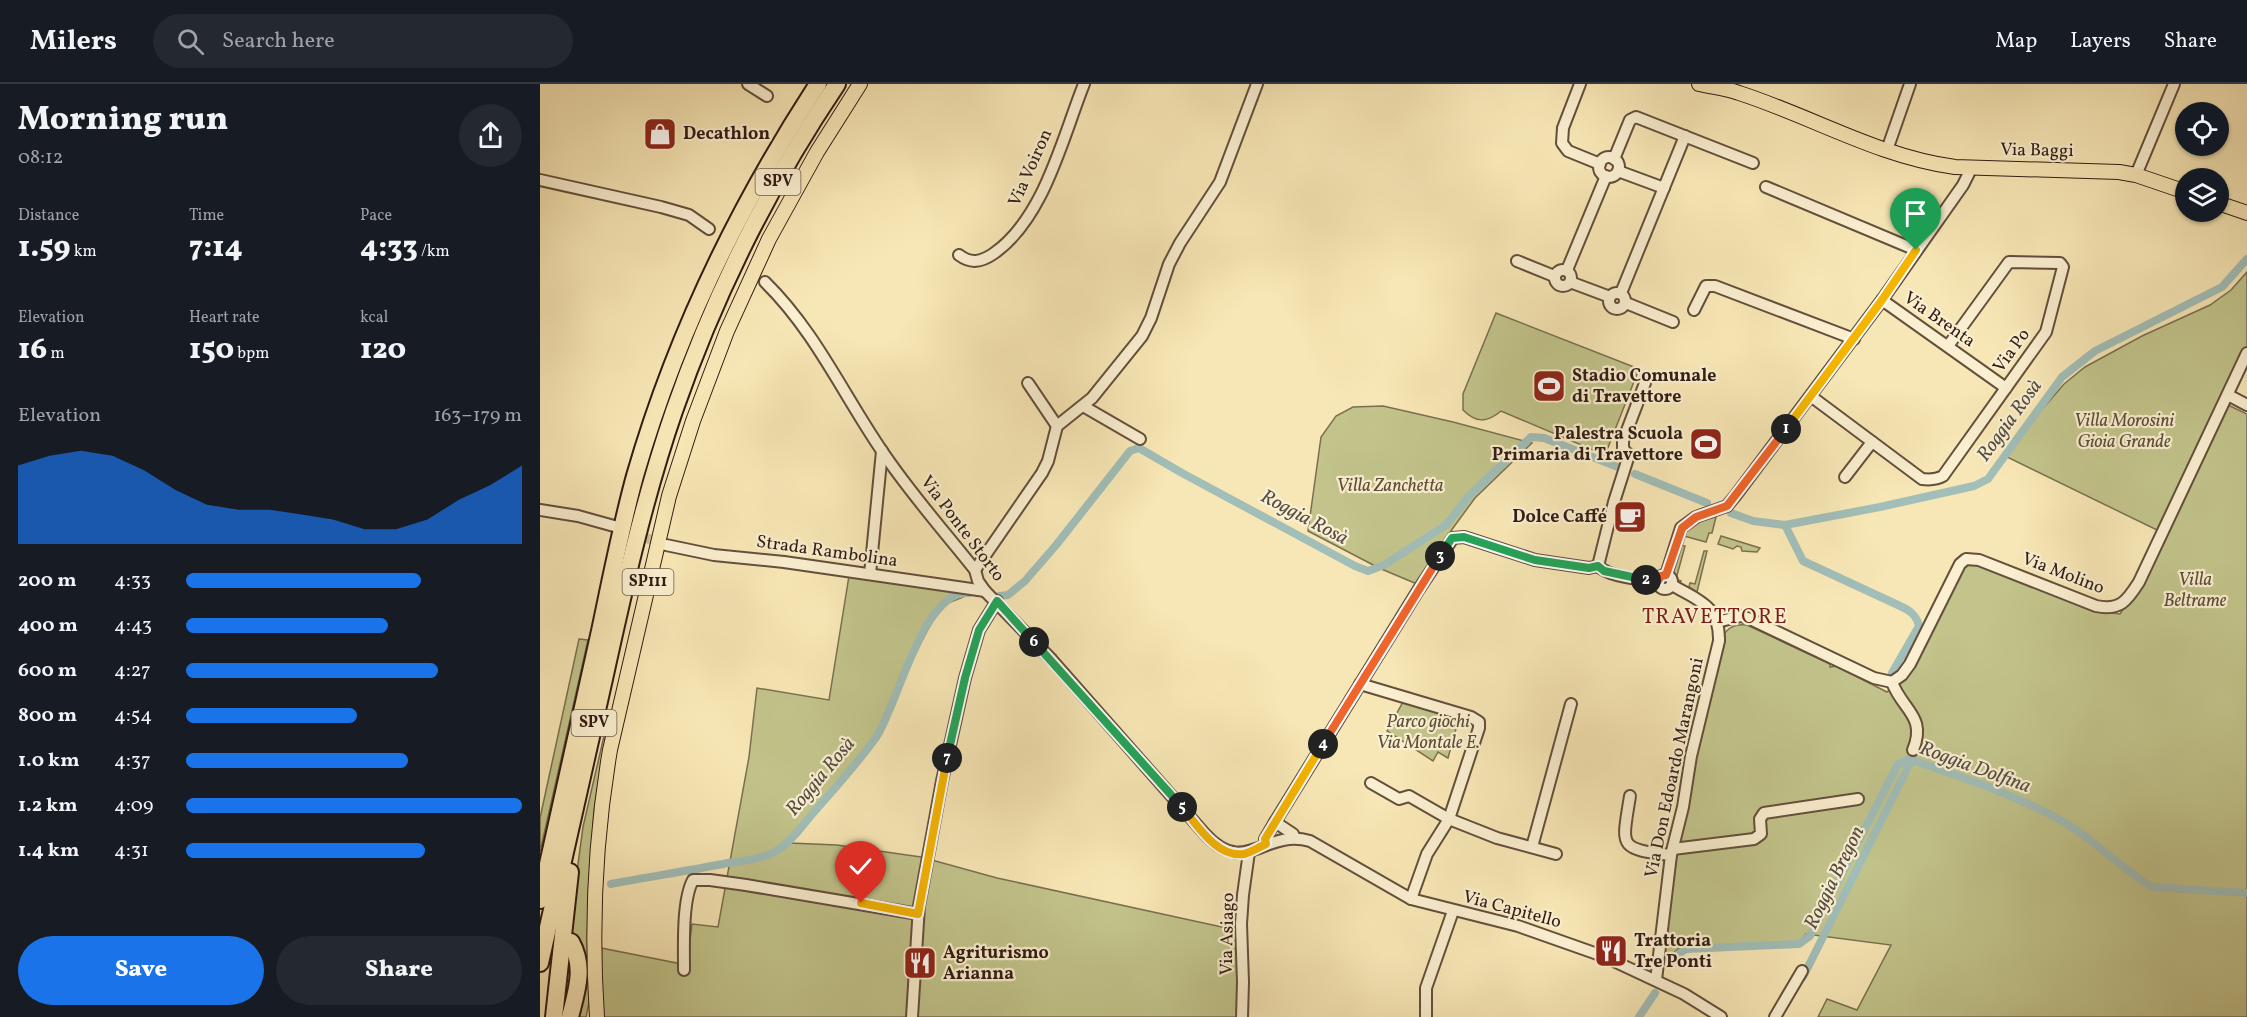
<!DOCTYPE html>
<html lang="en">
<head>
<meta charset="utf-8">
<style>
	body { margin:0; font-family:Vollkorn,serif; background:#242831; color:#f1f3f6; height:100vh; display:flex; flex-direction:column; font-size:22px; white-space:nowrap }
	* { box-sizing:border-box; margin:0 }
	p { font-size:20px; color:#9ea1a6 }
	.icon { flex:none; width:33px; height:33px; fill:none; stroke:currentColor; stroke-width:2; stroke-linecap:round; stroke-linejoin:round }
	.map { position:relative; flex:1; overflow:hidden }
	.details { display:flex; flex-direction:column; background:#171b24; width:540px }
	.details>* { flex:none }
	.controls { position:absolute; left:1635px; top:18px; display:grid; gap:12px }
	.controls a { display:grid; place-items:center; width:54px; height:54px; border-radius:50%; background:#171b24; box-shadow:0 2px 4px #0004; font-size:30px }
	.pin { position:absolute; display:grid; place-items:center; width:51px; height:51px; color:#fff; margin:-62px -26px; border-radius:50% 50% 50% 0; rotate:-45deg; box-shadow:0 0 6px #0007 }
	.pin .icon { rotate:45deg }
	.km { position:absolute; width:30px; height:30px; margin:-15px; border-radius:50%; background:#222; color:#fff; font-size:16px; line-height:30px; text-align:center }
	.round { display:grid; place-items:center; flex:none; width:63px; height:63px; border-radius:32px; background:#242831 }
	.overview { display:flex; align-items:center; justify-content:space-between; height:102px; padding:0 18px }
	h1 { font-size:33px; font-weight:800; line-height:45px }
	.metrics { display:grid; grid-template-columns:repeat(3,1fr); gap:9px; height:102px; padding:6px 18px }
	.metrics div { display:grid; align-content:center }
	.metrics b { font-size:30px; font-weight:800 }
	.metrics small { font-size:16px; font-weight:400 }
	.metrics p { font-size:16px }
	.chart { height:168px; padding:12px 18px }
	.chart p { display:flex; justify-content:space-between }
	.chart svg { width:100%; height:108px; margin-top:6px; fill:#1a73e8; opacity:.7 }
	.action { display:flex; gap:12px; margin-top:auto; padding:12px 18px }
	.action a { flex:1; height:69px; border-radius:36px; background:#1a73e8; color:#fff; font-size:24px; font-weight:800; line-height:69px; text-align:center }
	.action a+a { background:#242831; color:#f1f3f6 }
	ul { padding:0 18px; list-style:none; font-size:20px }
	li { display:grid; grid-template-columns:96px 72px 1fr; align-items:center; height:45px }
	li i { height:15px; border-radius:8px; background:#1a73e8 }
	header { display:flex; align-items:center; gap:36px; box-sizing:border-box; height:84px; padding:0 30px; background:#171b24; border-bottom:2px solid #363941 }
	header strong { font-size:28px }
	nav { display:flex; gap:33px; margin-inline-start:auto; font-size:21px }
	.search { width:420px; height:54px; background:#242831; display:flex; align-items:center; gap:15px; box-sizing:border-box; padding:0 21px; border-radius:33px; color:#9ea1a6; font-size:22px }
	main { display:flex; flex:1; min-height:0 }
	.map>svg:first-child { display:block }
	.green { fill:#c2c48b; stroke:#7a7050; stroke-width:1.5 }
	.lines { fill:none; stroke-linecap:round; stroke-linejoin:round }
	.canal { stroke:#a1beb8; stroke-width:8 }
	.minor-tunnel { stroke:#d0be96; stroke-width:10; stroke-dasharray:10 5; stroke-linecap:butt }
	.minor-casing { stroke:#634f3c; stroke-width:14 }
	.major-casing { stroke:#311c14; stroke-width:16 }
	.highway-casing { stroke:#311c14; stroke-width:20 }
	.minor { stroke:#faefd0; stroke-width:10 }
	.major { stroke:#f8e7b6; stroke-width:14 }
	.highway { stroke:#f8e7b6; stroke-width:16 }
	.split-1-casing { stroke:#fff; stroke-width:12 }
	.split-2-casing { stroke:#fff; stroke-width:12 }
	.split-3-casing { stroke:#fff; stroke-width:12 }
	.split-4-casing { stroke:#fff; stroke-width:12 }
	.split-5-casing { stroke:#fff; stroke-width:12 }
	.split-6-casing { stroke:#fff; stroke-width:12 }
	.split-7-casing { stroke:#fff; stroke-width:12 }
	.split-8-casing { stroke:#fff; stroke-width:12 }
	.split-1 { stroke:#f5b400; stroke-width:8 }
	.split-2 { stroke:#f0652b; stroke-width:8 }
	.split-3 { stroke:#22a559; stroke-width:8 }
	.split-4 { stroke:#f0652b; stroke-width:8 }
	.split-5 { stroke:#f5b400; stroke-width:8 }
	.split-6 { stroke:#22a559; stroke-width:8 }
	.split-7 { stroke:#22a559; stroke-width:8 }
	.split-8 { stroke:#f5b400; stroke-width:8 }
	.labels { text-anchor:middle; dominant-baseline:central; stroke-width:4.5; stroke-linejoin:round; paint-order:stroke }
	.shield { fill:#faefd0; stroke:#6d5b4c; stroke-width:1.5 }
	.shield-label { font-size:16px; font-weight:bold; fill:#311c14 }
	.poi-label { font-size:18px; font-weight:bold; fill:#311c14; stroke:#faefd0; text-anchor:start }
	.street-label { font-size:18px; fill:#311c14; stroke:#faefd0 }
	.park-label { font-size:18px; font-style:italic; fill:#5c4e38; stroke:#faefd0 }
	.water-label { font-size:20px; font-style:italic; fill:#534d45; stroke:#faefd0 }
	.quarter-label { font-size:21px; letter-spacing:1.5px; fill:#7a1f14; stroke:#faefd0 }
</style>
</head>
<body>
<header>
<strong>Milers</strong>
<div class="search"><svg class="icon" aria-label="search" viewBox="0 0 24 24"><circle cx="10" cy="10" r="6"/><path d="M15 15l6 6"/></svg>Search here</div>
<nav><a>Map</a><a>Layers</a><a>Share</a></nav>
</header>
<main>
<section class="details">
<div class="overview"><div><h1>Morning run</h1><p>08:12</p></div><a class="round"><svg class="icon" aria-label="share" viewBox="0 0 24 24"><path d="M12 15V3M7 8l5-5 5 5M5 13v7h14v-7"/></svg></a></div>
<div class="metrics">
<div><p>Distance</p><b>1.59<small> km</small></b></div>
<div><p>Time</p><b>7:14</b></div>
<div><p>Pace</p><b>4:33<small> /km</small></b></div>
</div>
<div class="metrics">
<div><p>Elevation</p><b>16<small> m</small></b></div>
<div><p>Heart rate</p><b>150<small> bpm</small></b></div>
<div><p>kcal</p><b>120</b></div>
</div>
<div class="chart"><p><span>Elevation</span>163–179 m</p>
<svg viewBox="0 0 160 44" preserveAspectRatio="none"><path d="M0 44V12L10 8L20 6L30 8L40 14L50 22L60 28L70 30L80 30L90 32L100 34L110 38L120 38L130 34L140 26L150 20L160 12V44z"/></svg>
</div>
<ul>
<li><b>200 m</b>4:33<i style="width:70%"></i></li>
<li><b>400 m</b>4:43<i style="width:60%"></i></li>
<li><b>600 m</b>4:27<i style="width:75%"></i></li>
<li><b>800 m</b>4:54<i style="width:51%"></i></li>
<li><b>1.0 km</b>4:37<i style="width:66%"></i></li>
<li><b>1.2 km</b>4:09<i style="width:100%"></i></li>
<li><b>1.4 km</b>4:31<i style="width:71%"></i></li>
</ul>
<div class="action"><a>Save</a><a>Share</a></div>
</section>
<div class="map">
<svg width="1707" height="933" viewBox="0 0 1707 933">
	<rect width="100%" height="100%" fill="#f8e7b6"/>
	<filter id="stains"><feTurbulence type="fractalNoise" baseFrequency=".00333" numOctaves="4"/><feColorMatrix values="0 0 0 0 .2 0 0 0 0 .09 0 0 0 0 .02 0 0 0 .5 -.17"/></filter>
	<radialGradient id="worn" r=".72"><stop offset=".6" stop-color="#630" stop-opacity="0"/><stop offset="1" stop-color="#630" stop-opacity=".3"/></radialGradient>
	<g class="green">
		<polygon points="1707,188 1707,265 1619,447 1465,372 1481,350 1524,300 1545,283 1602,252 1670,221 1691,206"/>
		<path d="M956,229L1099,285L1065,371L961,327C947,339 936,339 923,326V310Z"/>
		<path d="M1688,321L1707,330V933H1278L1287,915L1317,926L1351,861L1266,850L1260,858L1254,861L1138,865L1129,873L1120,867L1138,760L1178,561C1185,547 1190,539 1207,541L1290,580V583L1296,582L1347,608L1353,603L1419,484L1431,478L1555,527L1580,530L1600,499Z"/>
		<polygon points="843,322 913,338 992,359 935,414 913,444 877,500 839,484 768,447 781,353 796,332 813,323"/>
		<path d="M1176,433L1172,449H1169L1166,458L1144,452C1150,439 1163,435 1176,433Z"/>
		<polygon points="1181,452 1220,464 1217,468 1202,467 1201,463 1197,462 1193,465 1178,460"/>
		<polygon points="1141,461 1145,462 1136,495 1141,497 1138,500 1135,498 1133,490"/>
		<polygon points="1164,467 1167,467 1157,508 1149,503 1150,499 1155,500"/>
		<polygon points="309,492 419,504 423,513 408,519 394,534 373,574 340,651 331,665 250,759 297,761 381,773 457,794 691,845 706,845 708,933 61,933 61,864 147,881 152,840 178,843 209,673 217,604 289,616"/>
		<polygon points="39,555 48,556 0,768 0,734"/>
		<polygon points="863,618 919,634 908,674 898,668 893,677 847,647"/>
		<polygon points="64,652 66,652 54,727 50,790 50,914 46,933 33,933 29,847 43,743"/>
	</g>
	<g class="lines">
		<g class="canal">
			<polyline points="1095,390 1167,419"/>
			<polyline points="1191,429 1213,437 1245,441 1340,423 1434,402 1448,395 1522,293 1555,267 1682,203 1707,175"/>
			<path d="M1245,441L1263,477L1358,521C1369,526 1376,530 1379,542L1352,589"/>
			<polyline points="459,512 468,511 485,497 517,460 590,367 599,364 642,389 815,482 828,487 844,481 906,441 929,412 991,353 1004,354 1078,383"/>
			<path d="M71,800C109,793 146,787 183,780C199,777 221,776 236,767C251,758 262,742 274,728C295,704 316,681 335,655C357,625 382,505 429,509"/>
			<path d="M1131,875L1146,865L1259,860L1270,852L1358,680L1369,675C1421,693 1474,710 1522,737C1554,755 1580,784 1612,803L1707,809"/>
			<polyline points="1263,893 1373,673"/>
			<polyline points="1099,933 1115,909"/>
		</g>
		<polyline class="minor-tunnel" points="76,443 123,460"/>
		<g class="minor-casing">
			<g id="minor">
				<polyline points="208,0 227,12"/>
				<polyline points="1040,0 1023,44 1022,59 1028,67 1060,80"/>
				<polyline points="1347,66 1370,0"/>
				<circle cx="1069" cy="83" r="10"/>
				<polyline points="1074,75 1090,36 1096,33 1213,79"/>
				<polyline points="1078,87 1124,104"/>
				<polyline points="1596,91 1634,0"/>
				<polyline points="0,96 121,123 149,131 169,145"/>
				<polyline points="1226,103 1376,166"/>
				<path d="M419,171C431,180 441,178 453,170C504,135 522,55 544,0"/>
				<polyline points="977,177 1014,192"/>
				<circle cx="1023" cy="194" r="8"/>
				<polyline points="1027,186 1066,92"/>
				<path d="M225,198C275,247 303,310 342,367C370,409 404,447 435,486L438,497L445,507L512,576L664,749C706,795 723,744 770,757L871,815L978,842L1063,872L1144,910L1181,933"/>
				<polyline points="1030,198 1070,213"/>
				<circle cx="1077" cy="217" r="8"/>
				<polyline points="1081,209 1145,52"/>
				<polyline points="1342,216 1466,304"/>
				<polyline points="1086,219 1133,238"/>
				<polyline points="1154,226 1166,202 1175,202 1314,255"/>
				<polyline points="488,299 517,342"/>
				<polyline points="1688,311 1707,321"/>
				<path d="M1272,313L1382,395C1390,396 1396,396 1403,392L1506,248L1523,183L1520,179L1469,178L1408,262"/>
				<polyline points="543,322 600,355"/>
				<polyline points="1305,393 1332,358"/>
				<polyline points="0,426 38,432 74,442"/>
				<polyline points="126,461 174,471 244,478 445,507"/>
				<polyline points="1058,482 1074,418 1089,371 1083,365 1083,357 1105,299"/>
				<polyline points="435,486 502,389 508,377 517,342 552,314 602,252 611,234 629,180 640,159 680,98 717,0"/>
				<polyline points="330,490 342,367"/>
				<circle cx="1125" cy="498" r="7"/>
				<polyline points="1126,491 1141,444 1156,433 1187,422 1196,411 1342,216 1423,101 1432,83"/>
				<path d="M1177,538L1201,532L1208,534L1334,594L1352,598L1362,591L1370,580L1420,480L1426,475L1439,476L1556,522C1580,527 1587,517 1599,498L1707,269"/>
				<path d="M1352,598C1362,626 1387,632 1373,666"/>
				<polyline points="820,600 931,633 939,638 939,644 909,735 887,770 871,815"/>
				<polyline points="831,699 859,715 869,712 909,735 957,754 1016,770"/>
				<path d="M1090,712C1082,763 1077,765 1131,771"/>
				<polyline points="735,738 753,750 755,754"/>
				<path d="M726,760L725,755L735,738L879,505L913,454L924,453L995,476L1049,484L1058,482C1069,493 1103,496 1118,497"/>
				<polyline points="992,763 1031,620"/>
				<polyline points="1133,765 1214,755 1221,750 1220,735 1224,729 1318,715"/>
				<path d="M144,886C144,863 142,816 153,796H170L206,801L378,830"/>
				<path d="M1116,896L1131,771L1143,723L1151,672L1179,557C1180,521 1157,516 1132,501"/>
				<polyline points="372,933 379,822 402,697 425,594 439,546 457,517"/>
				<polyline points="702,933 703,898 701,840 703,811 709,768"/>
				<polyline points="886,933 886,904 913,827"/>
				<polyline points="1235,933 1262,887"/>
			</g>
		</g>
		<g class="major-casing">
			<g id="major">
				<path d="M1159,0C1172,3 1186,4 1199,9C1271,32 1339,73 1415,83L1579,88L1596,91L1646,108"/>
				<polyline points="1678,119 1707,129"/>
				<path d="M57,933C51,844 55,754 70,666L129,412L153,337L187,247L229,155L277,68L320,0"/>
			</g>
		</g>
		<g class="highway-casing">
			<g id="highway">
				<path d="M0,816C20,726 40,637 60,547C71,495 81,443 95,392C135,253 199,121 278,0"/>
				<path d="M0,879C21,784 42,689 64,595C84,504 104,414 134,327C174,212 229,101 297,0"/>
				<polyline points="14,933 30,788"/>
				<path d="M30,933C37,906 45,883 31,858"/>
			</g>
		</g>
		<use href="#minor" class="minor"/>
		<use href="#major" class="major"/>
		<use href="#highway" class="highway"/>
	</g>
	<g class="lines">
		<g class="split-1-casing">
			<polyline id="split-1" points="1246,345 1342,216 1376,166"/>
		</g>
		<g class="split-2-casing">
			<polyline id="split-2" points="1106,496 1118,497 1121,492 1126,491 1142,444 1156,433 1187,422 1246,345"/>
		</g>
		<g class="split-3-casing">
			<polyline id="split-3" points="900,472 912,454 924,453 995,476 1049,484 1058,482 1064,487 1106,496"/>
		</g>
		<g class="split-4-casing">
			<polyline id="split-4" points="783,660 900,472"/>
		</g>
		<g class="split-5-casing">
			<path id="split-5" d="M642,723C657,741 677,774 704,770C712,768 719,763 726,760L725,755L783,660"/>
		</g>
		<g class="split-6-casing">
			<polyline id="split-6" points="494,558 642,723"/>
		</g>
		<g class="split-7-casing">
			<polyline id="split-7" points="407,674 425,594 439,546 457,517 494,558"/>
		</g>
		<g class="split-8-casing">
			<polyline id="split-8" points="321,819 378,830 407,674"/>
		</g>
		<use href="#split-1" class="split-1"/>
		<use href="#split-2" class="split-2"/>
		<use href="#split-3" class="split-3"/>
		<use href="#split-4" class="split-4"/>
		<use href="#split-5" class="split-5"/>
		<use href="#split-6" class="split-6"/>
		<use href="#split-7" class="split-7"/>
		<use href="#split-8" class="split-8"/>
	</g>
	<defs>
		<g id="shop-square" transform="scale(1.725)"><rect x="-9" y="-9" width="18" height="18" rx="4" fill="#8f2418" stroke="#faefd0"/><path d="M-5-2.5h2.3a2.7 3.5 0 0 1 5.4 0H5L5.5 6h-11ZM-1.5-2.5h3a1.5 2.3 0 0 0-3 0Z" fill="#fff"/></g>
		<g id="stadium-square" transform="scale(1.725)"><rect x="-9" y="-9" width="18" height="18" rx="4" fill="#8f2418" stroke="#faefd0"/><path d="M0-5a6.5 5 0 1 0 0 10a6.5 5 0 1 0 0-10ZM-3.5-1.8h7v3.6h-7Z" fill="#fff"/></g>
		<g id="cafe-square" transform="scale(1.725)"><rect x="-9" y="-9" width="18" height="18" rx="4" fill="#8f2418" stroke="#faefd0"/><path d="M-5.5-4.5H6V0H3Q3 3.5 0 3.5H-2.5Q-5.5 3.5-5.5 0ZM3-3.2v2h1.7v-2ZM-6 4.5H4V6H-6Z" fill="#fff"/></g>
		<g id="restaurant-square" transform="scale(1.725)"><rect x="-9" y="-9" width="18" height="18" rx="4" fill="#8f2418" stroke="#faefd0"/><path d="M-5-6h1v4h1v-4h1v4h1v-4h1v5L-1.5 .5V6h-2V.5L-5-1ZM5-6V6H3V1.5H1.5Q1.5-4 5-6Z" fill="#fff"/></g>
	</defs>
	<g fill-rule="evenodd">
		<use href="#shop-square" x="120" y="50"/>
		<use href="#stadium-square" x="1009" y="302"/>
		<use href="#stadium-square" x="1166" y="360"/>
		<use href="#cafe-square" x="1090" y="433"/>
		<use href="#restaurant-square" x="1071" y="867"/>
		<use href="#restaurant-square" x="380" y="879"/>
	</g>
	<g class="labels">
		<g class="shield">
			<rect x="215.5" y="85" width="45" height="26" rx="4.5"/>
			<rect x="82.5" y="485" width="51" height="26" rx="4.5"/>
			<rect x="31.5" y="626" width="45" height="26" rx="4.5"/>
		</g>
		<g class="shield-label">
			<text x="238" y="98">SPV</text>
			<text x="108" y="498">SP111</text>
			<text x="54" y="639">SPV</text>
		</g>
		<g class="poi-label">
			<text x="143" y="50">Decathlon</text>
			<text x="1032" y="292">Stadio Comunale<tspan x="1032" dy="21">di Travettore</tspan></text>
			<text x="1143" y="350" text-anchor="end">Palestra Scuola<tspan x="1143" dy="21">Primaria di Travettore</tspan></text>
			<text x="1067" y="433" text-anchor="end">Dolce Caffé</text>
			<text x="1094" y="857">Trattoria<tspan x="1094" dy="21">Tre Ponti</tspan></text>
			<text x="403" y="869">Agriturismo<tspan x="403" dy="21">Arianna</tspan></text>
		</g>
		<g class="street-label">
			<text transform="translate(1497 67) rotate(1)">Via Baggi</text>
			<text transform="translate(491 84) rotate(-66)">Via Voiron</text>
			<text transform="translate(1399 236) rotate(35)">Via Brenta</text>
			<text transform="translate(1472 267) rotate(-54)">Via Po</text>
			<text transform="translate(422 445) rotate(53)">Via Ponte Storto</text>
			<text transform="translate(287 468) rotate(8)">Strada Rambolina</text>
			<text transform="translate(1523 490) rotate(21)">Via Molino</text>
			<text transform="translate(1135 684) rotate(-78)">Via Don Edoardo Marangoni</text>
			<text transform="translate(972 826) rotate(15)">Via Capitello</text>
			<text transform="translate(688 850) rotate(-89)">Via Asiago</text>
		</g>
		<g class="park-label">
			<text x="1584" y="337">Villa Morosini<tspan x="1584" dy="21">Gioia Grande</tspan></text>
			<text x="850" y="402">Villa Zanchetta</text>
			<text x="1655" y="496">Villa<tspan x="1655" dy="21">Beltrame</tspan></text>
			<text x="888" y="638">Parco giochi<tspan x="888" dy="21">Via Montale E.</tspan></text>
		</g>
		<g class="water-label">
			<text transform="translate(1470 337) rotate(-54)">Roggia Rosà</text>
			<text transform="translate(764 434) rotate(28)">Roggia Rosà</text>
			<text transform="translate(1435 684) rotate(20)">Roggia Dolfina</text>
			<text transform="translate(281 693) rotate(-50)">Roggia Rosà</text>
			<text transform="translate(1295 794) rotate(-64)">Roggia Bregon</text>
		</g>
		<g class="quarter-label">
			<text x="1175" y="533">TRAVETTORE</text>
		</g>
	</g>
	<rect width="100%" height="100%" filter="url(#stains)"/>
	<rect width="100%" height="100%" fill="url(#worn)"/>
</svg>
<div class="controls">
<a><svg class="icon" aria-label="locate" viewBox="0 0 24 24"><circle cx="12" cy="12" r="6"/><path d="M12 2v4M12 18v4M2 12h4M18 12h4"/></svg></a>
<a><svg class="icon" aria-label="layers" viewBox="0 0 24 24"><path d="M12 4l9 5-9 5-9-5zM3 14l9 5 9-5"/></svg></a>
</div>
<div class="pin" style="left:1376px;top:166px;background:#1e9e55"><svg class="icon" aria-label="arrive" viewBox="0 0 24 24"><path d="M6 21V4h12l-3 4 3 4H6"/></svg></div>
<div class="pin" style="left:321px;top:819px;background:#d93025"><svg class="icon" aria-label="check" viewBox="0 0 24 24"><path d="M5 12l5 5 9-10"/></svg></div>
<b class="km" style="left:1246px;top:345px">1</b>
<b class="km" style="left:1106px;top:496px">2</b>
<b class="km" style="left:900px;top:472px">3</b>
<b class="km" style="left:783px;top:660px">4</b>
<b class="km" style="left:642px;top:723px">5</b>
<b class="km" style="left:494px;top:558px">6</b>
<b class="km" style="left:407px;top:674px">7</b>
</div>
</main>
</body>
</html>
